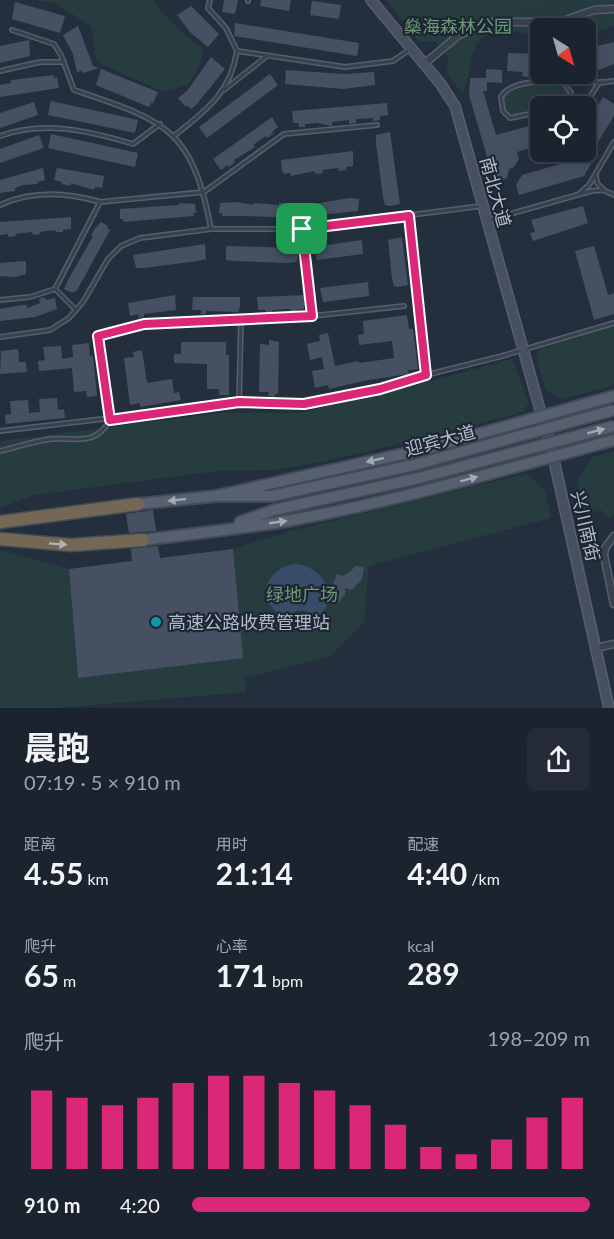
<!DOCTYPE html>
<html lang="zh">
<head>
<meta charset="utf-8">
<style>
	body { margin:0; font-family:Lato,"Noto Sans SC",sans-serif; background:#242b36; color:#f1f3f6; height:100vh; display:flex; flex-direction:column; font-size:22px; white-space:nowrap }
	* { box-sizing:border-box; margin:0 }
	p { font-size:20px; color:#a0a4aa }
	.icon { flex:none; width:33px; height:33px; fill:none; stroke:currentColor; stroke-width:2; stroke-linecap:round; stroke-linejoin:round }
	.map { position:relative; height:708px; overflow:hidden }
	.side { display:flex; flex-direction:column; background:#1b232e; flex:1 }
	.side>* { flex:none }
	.needle { width:39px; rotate:143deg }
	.buttons { position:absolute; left:530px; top:18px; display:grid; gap:12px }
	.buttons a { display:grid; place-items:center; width:66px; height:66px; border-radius:9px; background:#1b232e; box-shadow:0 6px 24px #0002,0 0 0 2px #39404a; font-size:30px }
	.pin { position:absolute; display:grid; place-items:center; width:51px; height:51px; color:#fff; margin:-26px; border-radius:12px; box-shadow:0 3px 9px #0006 }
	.round { display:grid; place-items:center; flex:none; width:63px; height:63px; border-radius:9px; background:#242b36 }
	.headline { display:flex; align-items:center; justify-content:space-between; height:102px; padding:0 24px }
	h1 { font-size:33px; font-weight:700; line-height:45px }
	.stats { display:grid; grid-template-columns:repeat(3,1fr); gap:9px; height:102px; padding:6px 24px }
	.stats div { display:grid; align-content:center }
	.stats b { font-size:30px; font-weight:700 }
	.stats small { font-size:16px; font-weight:400 }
	.stats p { font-size:16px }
	.chart { height:168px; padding:12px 24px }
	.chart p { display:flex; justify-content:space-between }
	.chart svg { width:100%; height:108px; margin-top:6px; stroke:#db2777; stroke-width:6 }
	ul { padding:0 24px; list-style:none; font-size:20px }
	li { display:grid; grid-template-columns:96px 72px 1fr; align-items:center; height:45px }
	li i { height:15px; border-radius:8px; background:#db2777 }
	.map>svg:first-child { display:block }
	.green { fill:#263c3f }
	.water { fill:#394c67 }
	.building { fill:#455162 }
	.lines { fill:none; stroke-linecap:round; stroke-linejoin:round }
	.lane-casing { stroke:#565f6c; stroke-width:6 }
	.street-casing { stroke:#565f6c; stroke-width:9 }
	.secondary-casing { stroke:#565f6c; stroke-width:12 }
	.primary-casing { stroke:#414a57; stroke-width:14 }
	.highway-casing { stroke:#434c59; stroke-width:15 }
	.lane { stroke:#38414e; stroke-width:3 }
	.street { stroke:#38414e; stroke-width:6 }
	.secondary { stroke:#465061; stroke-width:9 }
	.primary { stroke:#56606e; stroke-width:10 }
	.highway { stroke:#746855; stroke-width:12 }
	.primary-bridge-casing { stroke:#414a57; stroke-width:14; stroke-linecap:butt }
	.primary-bridge { stroke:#56606e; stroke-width:10 }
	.oneway { fill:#a1aab7 }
	.oneway2 { fill:#aeb4bd }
	.route-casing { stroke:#fff; stroke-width:12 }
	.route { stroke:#db2777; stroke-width:8 }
	.culture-dot { fill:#0f9aa8; stroke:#1d2633; stroke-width:2 }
	.labels { text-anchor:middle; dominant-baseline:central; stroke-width:4.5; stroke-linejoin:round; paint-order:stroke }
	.park-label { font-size:18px; fill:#6b9a76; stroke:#1d2633 }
	.street-label { font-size:18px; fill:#b4bcc9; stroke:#1d2633 }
	.poi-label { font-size:18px; fill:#b4bcc9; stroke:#1d2633; text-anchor:start }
</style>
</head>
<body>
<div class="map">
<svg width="614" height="708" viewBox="0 0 614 708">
	<rect width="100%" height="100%" fill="#242f3e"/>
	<g class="green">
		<polygon points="36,0 155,0 156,5 178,29 203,49 201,63 188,85 163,92 97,62 91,26 55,3"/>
		<path d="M386,0H614V26L585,35V28H540V38C516,30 483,22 473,53C468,66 470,82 462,93L447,74L448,57L436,42L418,41Z"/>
		<polygon points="533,84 560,84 568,91 568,98 562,103 540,106 540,109 516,116 507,114 502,100 506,93"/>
		<polygon points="614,326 614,385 563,399 546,391 536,355 538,349"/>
		<polygon points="512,359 529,403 523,412 421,439 326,461 275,470 218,471 34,495 0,508 0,441 221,413 301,413 423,383"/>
		<polygon points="614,451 614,515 610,518 601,510 584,515 577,481 593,457"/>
		<polygon points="526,474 545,490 551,518 369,566 364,622 330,656 245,678 246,692 59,708 0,708 0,550 69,569 78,678 236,587 233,549 290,531"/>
	</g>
	<path class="water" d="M293,564C326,564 345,607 310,620L307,611C295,608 292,618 276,612C257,592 268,570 293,564Z"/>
	<g class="building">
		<polygon points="224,0 238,0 235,14 222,12"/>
		<polygon points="261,0 291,0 289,11 260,6"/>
		<polygon points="312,1 341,5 339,19 310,15"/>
		<polygon points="15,2 65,16 60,33 12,19"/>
		<polygon points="191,6 219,34 208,47 191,33 177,15"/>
		<polygon points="235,23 359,43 357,56 234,36"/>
		<polygon points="78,26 93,66 99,68 83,73 82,71 77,72 73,54 63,35"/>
		<polygon points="29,40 30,56 0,63 0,46"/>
		<polygon points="614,42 614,64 593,72 586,55 591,54 589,48"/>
		<polygon points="508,53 540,54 540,67 532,66 528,77 522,76 523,72 507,71"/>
		<polygon points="211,57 225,69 197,104 191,109 188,106 186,107 178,98 187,91"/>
		<polygon points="101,69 158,92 153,103 151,103 149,107 96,85"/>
		<polygon points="486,69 502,70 502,83 487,82 487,91 483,91 496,135 540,123 540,145 517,152 519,159 514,167 509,169 507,178 500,180 493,177 469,95 470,78 486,78"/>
		<polygon points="286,70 344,74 374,72 375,85 343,89 285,84"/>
		<polygon points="270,74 278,85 207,138 199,127"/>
		<polygon points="54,75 54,78 57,77 59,88 0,97 0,85 11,83 11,80"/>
		<polygon points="603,97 614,104 614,116 598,142 585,135 585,126"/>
		<polygon points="51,101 138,120 135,133 48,115"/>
		<polygon points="34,102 38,115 0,128 0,113"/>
		<polygon points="387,103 388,115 380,116 380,120 373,121 373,118 356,119 356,123 349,124 349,120 332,122 332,126 317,123 305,124 305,127 299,127 299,123 293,123 292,111"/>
		<polygon points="272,117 278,127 272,132 274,133 267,138 266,136 253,145 255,147 234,160 235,162 229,167 227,165 221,170 213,159"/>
		<polygon points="390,132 400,204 390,206 385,205 383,197 376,143 376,135"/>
		<polygon points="51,134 138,153 135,167 48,148"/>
		<polygon points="39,135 44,148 0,163 0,149"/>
		<polygon points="353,151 353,166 346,167 346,170 339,171 338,168 322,170 323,173 315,174 315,171 291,176 290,173 284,174 282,171 281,160"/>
		<polygon points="577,152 594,159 584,176 519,195 516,185 522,175 571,161"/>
		<polygon points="43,168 45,180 37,182 38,184 23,185 15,188 15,191 0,193 0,180"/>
		<polygon points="57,168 104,176 102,188 95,187 94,190 71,183 70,186 62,184 62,182 54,180"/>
		<polygon points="349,198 359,199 358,211 312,216 311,213 309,214 308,205"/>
		<polygon points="236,202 254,205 254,203 279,205 279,203 285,203 295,206 295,215 293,215 292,218 246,216 222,216 222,213 219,213 220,203"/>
		<polygon points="179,203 195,204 196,213 193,213 194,216 169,218 123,222 123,219 120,219 120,209 179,205"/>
		<polygon points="583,206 588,223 533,241 530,233 535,232 531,220"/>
		<polygon points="71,217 71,229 63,230 63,232 56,232 55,230 40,232 40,234 33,235 32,232 15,234 16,236 8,237 8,234 0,235 0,222"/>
		<polygon points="101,222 108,226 107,228 110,230 76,292 74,291 73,293 64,289 68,280 93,236 91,235 94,230"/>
		<polygon points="402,237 408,285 398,287 394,286 392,278 388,240"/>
		<polygon points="362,240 363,254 317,260 314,247"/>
		<polygon points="205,244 206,259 198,261 144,268 136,268 135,263 133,255"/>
		<polygon points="226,246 298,248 298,257 296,262 289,263 234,261 226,260"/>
		<polygon points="594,246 608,295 614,293 614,314 594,320 575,251"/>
		<polygon points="26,261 26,274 15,277 0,276 0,263"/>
		<polygon points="368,282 369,296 323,302 320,288"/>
		<polygon points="175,295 176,310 144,314 144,317 139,318 138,314 130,316 128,303"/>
		<polygon points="305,295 304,309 296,310 296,313 291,313 290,309 272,310 272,314 266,314 266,310 258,310 257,297"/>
		<polygon points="44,297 46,300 55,298 57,309 35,317 0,321 0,309 22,305 27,305 27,308 40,303 39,299"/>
		<polygon points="193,297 240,297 240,306 238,312 206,311 206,314 201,314 201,310 192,310"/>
		<polygon points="407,315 409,329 413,329 418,369 408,370 409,374 368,380 329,389 328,385 315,388 312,371 324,369 322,357 310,360 307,344 320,341 319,335 328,333 335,366 359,361 359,363 394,358 392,341 359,345 358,335 364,334 363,321"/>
		<polygon points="269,340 279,342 278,394 275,394 275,397 268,396 269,392 259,392 260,344 269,345"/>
		<polygon points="181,342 226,342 226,355 229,355 229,395 219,395 219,389 207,389 207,364 174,363 174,354 181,354"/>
		<polygon points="89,343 90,356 93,356 97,396 87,397 86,391 74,392 72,368 39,371 38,361 45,360 43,347 61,346 62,359 73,357 72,345"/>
		<polygon points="18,349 19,362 26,362 27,372 0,374 1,351"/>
		<polygon points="142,350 147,383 172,379 174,393 179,392 181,400 140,407 140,403 130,405 124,358 134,357 133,352"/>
		<polygon points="57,398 58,410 64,409 65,418 6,424 5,415 11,414 10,401 28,400 29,413 40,412 39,399"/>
		<polygon points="153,510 156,531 129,533 126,514"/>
		<polygon points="158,546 160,558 233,549 243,658 78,678 69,569 132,561 131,549"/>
		<polygon points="355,566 364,567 362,579 352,590 345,588 345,594 339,602 331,601 335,589 333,584 337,574 343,576 351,571"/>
	</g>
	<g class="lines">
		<g class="lane-casing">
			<g id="lane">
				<polyline points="210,0 208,8 226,28 237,51 345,67 393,61 409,50"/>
				<polyline points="248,1 248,0"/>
				<path d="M12,30L54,44L61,55L74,90C166,121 192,128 211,229"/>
				<polyline points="0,71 40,62 64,62"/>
				<polyline points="224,90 267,56"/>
				<polyline points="563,105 568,101 571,93 564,83"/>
				<polyline points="558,106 571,106"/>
				<polyline points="584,106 599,83 614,81"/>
				<path d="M540,112L510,118L503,111L501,97C514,73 578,84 602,82"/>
				<path d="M0,136C44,120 90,131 133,144L160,124"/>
				<path d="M174,136C206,110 230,94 237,51"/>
				<polyline points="596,176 597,183 604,190"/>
				<polyline points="580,193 589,185 614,142"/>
				<path d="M0,205C33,190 66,192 100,202"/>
				<polyline points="489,220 591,191 603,190 614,195"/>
				<polyline points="302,229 312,316"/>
				<polyline points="55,289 100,202 204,192 284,134 377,125"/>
				<polyline points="0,300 30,297 55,289 76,310"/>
				<polyline points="0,337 50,330 69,318 83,302 108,259 121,246 140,238 211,229 302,229 481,206"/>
				<polyline points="426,375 502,356 614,323"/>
				<polyline points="239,403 241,319"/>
				<polyline points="0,431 239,403 304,404 379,389 426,375 409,216"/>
				<path d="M0,451C17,447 34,441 51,439C75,437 95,447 110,420L98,336L144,324L312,316L404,306"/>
			</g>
		</g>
		<g class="street-casing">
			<g id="street">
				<polyline points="424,64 459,35 489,22 560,22 594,10 614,9"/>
				<polyline points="614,536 605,548 604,555 614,604"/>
				<polyline points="596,648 614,644"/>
			</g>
		</g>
		<g class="secondary-casing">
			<polyline id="secondary" points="371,0 440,83 455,106 553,456 609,708"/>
		</g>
		<g class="primary-casing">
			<g id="primary">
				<polyline points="216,496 425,449 614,396"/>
				<polyline points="138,504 216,496 272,496"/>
				<polyline points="240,522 274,510"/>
				<path d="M143,540C191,534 240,529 287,521C398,501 506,469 614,440"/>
			</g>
		</g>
		<g class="highway-casing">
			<g id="highway">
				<polyline points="0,522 138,504"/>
				<polyline points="0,539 71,545 143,540"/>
			</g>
		</g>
		<use href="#lane" class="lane"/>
		<use href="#street" class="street"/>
		<use href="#secondary" class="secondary"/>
		<use href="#primary" class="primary"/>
		<use href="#highway" class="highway"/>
		<g class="primary-bridge-casing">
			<g id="primary-bridge">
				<polyline points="272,496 414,465 614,410"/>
				<polyline points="274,510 419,478 614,426"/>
			</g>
		</g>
		<use href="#primary-bridge" class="primary-bridge"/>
	</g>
	<defs><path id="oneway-solid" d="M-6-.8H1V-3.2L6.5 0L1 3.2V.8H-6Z" transform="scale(1.5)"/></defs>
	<g class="oneway">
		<use href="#oneway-solid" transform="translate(596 431) rotate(-15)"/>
		<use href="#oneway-solid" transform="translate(375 460) rotate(167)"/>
		<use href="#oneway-solid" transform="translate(469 479) rotate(-15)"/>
		<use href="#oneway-solid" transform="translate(177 500) rotate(174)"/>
		<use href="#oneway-solid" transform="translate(278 522) rotate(-8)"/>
	</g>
	<use class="oneway2" href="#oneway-solid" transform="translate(58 544) rotate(4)"/>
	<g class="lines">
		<g class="route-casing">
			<polygon id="route" points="409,216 426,375 380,389 304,404 239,402 110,420 98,336 144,324 312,316 302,229"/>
		</g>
		<use href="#route" class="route"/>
	</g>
	<circle class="culture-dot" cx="156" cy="622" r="6"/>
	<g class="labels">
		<g class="park-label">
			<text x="458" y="26">燊海森林公园</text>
			<text x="302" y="594">绿地广场</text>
		</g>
		<g class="street-label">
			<text transform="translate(496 192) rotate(75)">南北大道</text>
			<text transform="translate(440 440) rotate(-15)">迎宾大道</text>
			<text transform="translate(586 526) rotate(77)">兴川南街</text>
		</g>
		<g class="poi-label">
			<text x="168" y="622">高速公路收费管理站</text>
		</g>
	</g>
</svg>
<div class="buttons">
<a><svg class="needle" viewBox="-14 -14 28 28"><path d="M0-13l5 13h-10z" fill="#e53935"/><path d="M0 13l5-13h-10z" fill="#a0a4aa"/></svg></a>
<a><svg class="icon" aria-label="locate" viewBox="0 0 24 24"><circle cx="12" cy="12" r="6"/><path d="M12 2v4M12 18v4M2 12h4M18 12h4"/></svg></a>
</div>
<div class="pin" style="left:302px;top:229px;background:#1e9e55"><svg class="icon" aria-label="arrive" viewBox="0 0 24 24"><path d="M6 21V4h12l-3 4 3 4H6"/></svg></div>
</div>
<section class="side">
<div class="headline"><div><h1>晨跑</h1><p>07:19 · 5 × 910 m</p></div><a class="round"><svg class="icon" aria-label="share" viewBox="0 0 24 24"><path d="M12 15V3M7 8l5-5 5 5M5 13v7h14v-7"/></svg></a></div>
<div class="stats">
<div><p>距离</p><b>4.55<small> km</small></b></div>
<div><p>用时</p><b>21:14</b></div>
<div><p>配速</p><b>4:40<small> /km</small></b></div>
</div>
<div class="stats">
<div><p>爬升</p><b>65<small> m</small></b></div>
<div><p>心率</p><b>171<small> bpm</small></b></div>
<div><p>kcal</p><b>289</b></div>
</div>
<div class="chart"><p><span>爬升</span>198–209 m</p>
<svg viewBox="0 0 160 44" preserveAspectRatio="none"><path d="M5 44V12M15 44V15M25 44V18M35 44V15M45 44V9M55 44V6M65 44V6M75 44V9M85 44V12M95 44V18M105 44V26M115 44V35M125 44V38M135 44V32M145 44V23M155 44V15"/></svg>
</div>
<ul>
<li><b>910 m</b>4:20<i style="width:100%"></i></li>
</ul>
</section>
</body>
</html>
